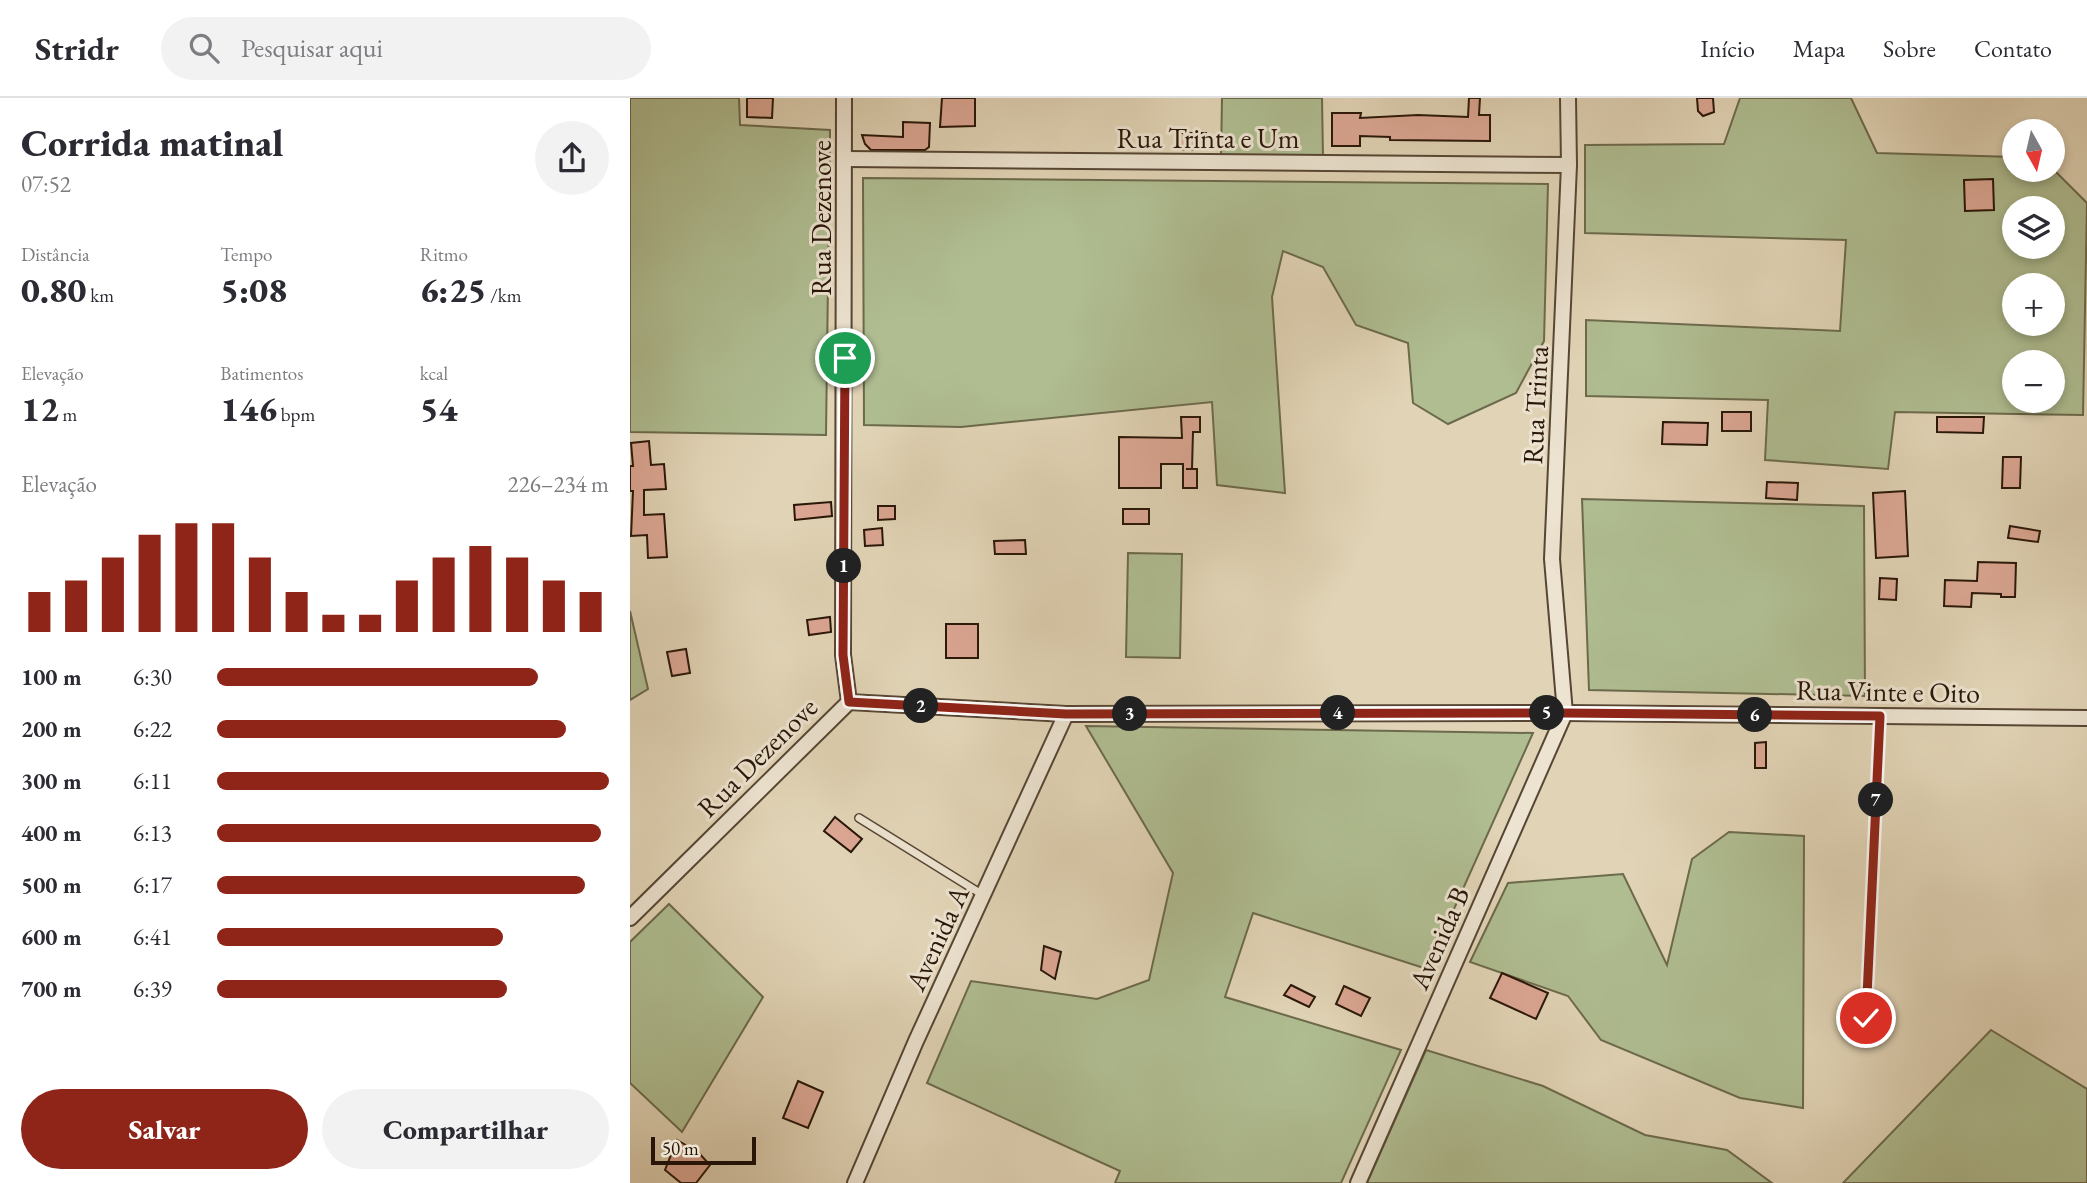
<!DOCTYPE html>
<html lang="pt">
<head>
<meta charset="utf-8">
<style>
	body { margin:0; font-family:"EB Garamond",serif; background:#f2f2f3; color:#2b2b33; height:100vh; display:flex; flex-direction:column; font-size:26px; white-space:nowrap }
	* { box-sizing:border-box; margin:0 }
	p { font-size:23px; color:#7c7c81 }
	.icon { flex:none; width:38px; height:38px; fill:none; stroke:currentColor; stroke-width:2; stroke-linecap:round; stroke-linejoin:round }
	.map { position:relative; flex:1; overflow:hidden }
	.sheet { display:flex; flex-direction:column; background:#fff; width:630px }
	.sheet>* { flex:none }
	.needle { width:46px; rotate:172deg }
	.fabs { position:absolute; left:1372px; top:21px; display:grid; gap:14px }
	.fabs a { display:grid; place-items:center; width:63px; height:63px; border-radius:50%; background:#fff; box-shadow:0 4px 10px #0003; font-size:35px }
	.scale { position:absolute; left:21px; bottom:18px; width:105px; box-sizing:border-box; padding-left:7px; border:4px solid #291608; border-top:0; font-size:19px; line-height:24px; white-space:nowrap; color:#291608; -webkit-text-stroke:5px #ece3d0; paint-order:stroke }
	.pin { position:absolute; display:grid; place-items:center; width:60px; height:60px; color:#fff; margin:-30px; border:4px solid #fff; border-radius:50%; box-shadow:0 2px 7px #0007 }
	.km { position:absolute; width:35px; height:35px; margin:-18px; border-radius:50%; background:#222; color:#fff; font-size:19px; line-height:35px; text-align:center }
	.round { display:grid; place-items:center; flex:none; width:74px; height:74px; border-radius:37px; background:#f2f2f3 }
	.head { display:flex; align-items:center; justify-content:space-between; height:119px; padding:0 21px }
	h1 { font-size:38px; font-weight:800; line-height:52px }
	.stats { display:grid; grid-template-columns:repeat(3,1fr); gap:10px; height:119px; padding:7px 21px }
	.stats div { display:grid; align-content:center }
	.stats b { font-size:35px; font-weight:800 }
	.stats small { font-size:19px; font-weight:400 }
	.stats p { font-size:19px }
	.chart { height:196px; padding:14px 21px }
	.chart p { display:flex; justify-content:space-between }
	.chart svg { width:100%; height:126px; margin-top:7px; stroke:#8f2418; stroke-width:6 }
	.cta { display:flex; gap:14px; margin-top:auto; padding:14px 21px }
	.cta a { flex:1; height:80px; border-radius:42px; background:#8f2418; color:#fff; font-size:28px; font-weight:800; line-height:80px; text-align:center }
	.cta a+a { background:#f2f2f3; color:#2b2b33 }
	ul { padding:0 21px; list-style:none; font-size:23px }
	li { display:grid; grid-template-columns:112px 84px 1fr; align-items:center; height:52px }
	li i { height:18px; border-radius:9px; background:#8f2418 }
	header { display:flex; align-items:center; gap:42px; box-sizing:border-box; height:98px; padding:0 35px; background:#fff; border-bottom:2px solid #e1e1e2 }
	header strong { font-size:33px }
	nav { display:flex; gap:38px; margin-inline-start:auto; font-size:24px }
	.search { width:490px; height:63px; background:#f2f2f3; display:flex; align-items:center; gap:18px; box-sizing:border-box; padding:0 24px; border-radius:38px; color:#7c7c81; font-size:26px }
	main { display:flex; flex:1; min-height:0 }
	.map>svg:first-child { display:block }
	.green { fill:#afbd91; stroke:#6c6a4c; stroke-width:2; fill-rule:evenodd }
	.building { fill:#dca794; stroke:#291608; stroke-width:2 }
	.lines { fill:none; stroke-linecap:round; stroke-linejoin:round }
	.service-casing { stroke:#574634; stroke-width:10 }
	.minor-casing { stroke:#574634; stroke-width:18 }
	.service { stroke:#ece3d0; stroke-width:7 }
	.minor { stroke:#ece3d0; stroke-width:14 }
	.route-casing { stroke:#fff; stroke-width:14 }
	.route { stroke:#8f2418; stroke-width:9 }
	.labels { text-anchor:middle; dominant-baseline:central; stroke-width:6; stroke-linejoin:round; paint-order:stroke }
	.street-label { font-size:28px; fill:#291608; stroke:#ece3d0 }
</style>
</head>
<body>
<header>
<strong>Stridr</strong>
<div class="search"><svg class="icon" aria-label="search" viewBox="0 0 24 24"><circle cx="10" cy="10" r="6"/><path d="M15 15l6 6"/></svg>Pesquisar aqui</div>
<nav><a>Início</a><a>Mapa</a><a>Sobre</a><a>Contato</a></nav>
</header>
<main>
<section class="sheet">
<div class="head"><div><h1>Corrida matinal</h1><p>07:52</p></div><a class="round"><svg class="icon" aria-label="share" viewBox="0 0 24 24"><path d="M12 15V3M7 8l5-5 5 5M5 13v7h14v-7"/></svg></a></div>
<div class="stats">
<div><p>Distância</p><b>0.80<small> km</small></b></div>
<div><p>Tempo</p><b>5:08</b></div>
<div><p>Ritmo</p><b>6:25<small> /km</small></b></div>
</div>
<div class="stats">
<div><p>Elevação</p><b>12<small> m</small></b></div>
<div><p>Batimentos</p><b>146<small> bpm</small></b></div>
<div><p>kcal</p><b>54</b></div>
</div>
<div class="chart"><p><span>Elevação</span>226–234 m</p>
<svg viewBox="0 0 160 44" preserveAspectRatio="none"><path d="M5 44V30M15 44V26M25 44V18M35 44V10M45 44V6M55 44V6M65 44V18M75 44V30M85 44V38M95 44V38M105 44V26M115 44V18M125 44V14M135 44V18M145 44V26M155 44V30"/></svg>
</div>
<ul>
<li><b>100 m</b>6:30<i style="width:82%"></i></li>
<li><b>200 m</b>6:22<i style="width:89%"></i></li>
<li><b>300 m</b>6:11<i style="width:100%"></i></li>
<li><b>400 m</b>6:13<i style="width:98%"></i></li>
<li><b>500 m</b>6:17<i style="width:94%"></i></li>
<li><b>600 m</b>6:41<i style="width:73%"></i></li>
<li><b>700 m</b>6:39<i style="width:74%"></i></li>
</ul>
<div class="cta"><a>Salvar</a><a>Compartilhar</a></div>
</section>
<div class="map">
<svg width="1457" height="1085" viewBox="0 0 1457 1085">
	<rect width="100%" height="100%" fill="#e1d4b6"/>
	<filter id="stains"><feTurbulence type="fractalNoise" baseFrequency=".00286" numOctaves="4"/><feColorMatrix values="0 0 0 0 .2 0 0 0 0 .09 0 0 0 0 .02 0 0 0 .5 -.17"/></filter>
	<radialGradient id="worn" r=".72"><stop offset=".6" stop-color="#630" stop-opacity="0"/><stop offset="1" stop-color="#630" stop-opacity=".3"/></radialGradient>
	<g class="green">
		<polygon points="0,0 109,0 110,27 200,32 196,337 0,334"/>
		<polygon points="592,0 692,0 693,59 591,59"/>
		<path d="M1110,0H1221L1247,55L1384,59V72L1423,71L1457,105L1453,317L1265,314L1258,371L1135,362L1138,302L956,298V222L1210,233L1216,142L955,135V47L1094,46ZM1384,110H1423V149H1384ZM1384,187H1423V226H1384ZM1384,264H1423V303H1384Z"/>
		<polygon points="233,80 918,86 914,243 886,295 818,326 783,305 778,245 726,227 693,169 653,153 642,199 655,395 587,387 582,304 331,329 234,327"/>
		<polygon points="952,401 1234,408 1235,598 959,592"/>
		<polygon points="498,455 552,456 550,560 496,559"/>
		<polygon points="0,513 18,591 0,602"/>
		<polygon points="456,628 903,635 797,871 623,815 595,899 771,952 711,1085 485,1085 490,1073 297,985 341,883 467,901 519,882 543,775"/>
		<polygon points="1099,734 1174,738 1173,1010 1110,1000 971,942 938,898 840,864 878,785 993,776 1037,867 1062,761"/>
		<polygon points="39,806 133,899 52,1034 0,985 0,844"/>
		<polygon points="1361,932 1457,991 1457,1085 1213,1085"/>
		<polygon points="796,952 913,988 1015,1037 1097,1052 1142,1085 737,1085"/>
	</g>
	<g class="building">
		<polygon points="117,0 143,0 142,20 117,19"/>
		<polygon points="312,0 345,0 345,28 310,29"/>
		<polygon points="839,0 850,0 849,17 860,17 860,43 760,42 760,39 730,38 730,48 702,48 702,15 731,15 730,20 788,17 838,19"/>
		<polygon points="1067,0 1083,0 1084,14 1073,18 1068,13"/>
		<polygon points="273,24 300,25 299,49 295,52 241,52 235,46 232,37 273,39"/>
		<rect x="547" y="35" width="29" height="17"/>
		<polygon points="1363,81 1364,112 1335,113 1334,82"/>
		<rect x="1092" y="314" width="29" height="19"/>
		<polygon points="551,319 570,319 570,334 563,334 562,371 556,371 567,371 567,390 553,390 553,366 531,366 531,390 489,390 489,339 552,340"/>
		<polygon points="1307,319 1354,319 1353,335 1307,334"/>
		<polygon points="1033,324 1078,325 1077,347 1032,346"/>
		<polygon points="19,343 21,367 34,366 36,391 14,392 14,417 34,416 37,459 18,460 17,437 1,438 3,393 0,393 0,368 3,368 1,345"/>
		<polygon points="1373,359 1391,359 1390,390 1372,390"/>
		<polygon points="1137,384 1168,385 1167,402 1136,400"/>
		<polygon points="1275,393 1278,458 1246,460 1243,395"/>
		<polygon points="201,404 202,418 165,422 164,407"/>
		<polygon points="248,408 265,408 265,421 248,422"/>
		<rect x="493" y="411" width="26" height="15"/>
		<polygon points="1380,428 1410,433 1408,444 1378,440"/>
		<polygon points="252,430 253,447 235,448 234,432"/>
		<polygon points="395,442 396,456 365,456 364,443"/>
		<polygon points="1348,464 1386,465 1385,499 1371,499 1371,496 1342,495 1341,509 1314,508 1315,482 1347,483"/>
		<polygon points="1250,480 1267,481 1266,502 1249,501"/>
		<polygon points="200,519 201,534 179,537 177,522"/>
		<rect x="316" y="526" width="32" height="34"/>
		<polygon points="56,551 60,575 42,578 37,554"/>
		<polygon points="1136,644 1136,670 1125,670 1125,645"/>
		<polygon points="205,719 232,741 221,754 194,733"/>
		<polygon points="414,848 431,854 425,881 411,872"/>
		<polygon points="872,875 918,895 906,921 860,900"/>
		<polygon points="661,887 685,899 679,909 654,897"/>
		<polygon points="714,888 740,900 731,918 706,906"/>
		<polygon points="168,983 193,994 178,1030 153,1020"/>
		<polygon points="47,1042 68,1054 80,1067 66,1085 51,1085 35,1072"/>
	</g>
	<g class="lines">
		<g class="service-casing">
			<g id="service">
				<polyline points="229,720 353,797"/>
				<polyline points="1236,920 1250,618"/>
			</g>
		</g>
		<g class="minor-casing">
			<g id="minor">
				<polyline points="216,61 939,67"/>
				<polyline points="219,604 436,616 935,615 1457,620"/>
				<polyline points="0,820 219,604 213,557 214,0"/>
				<polyline points="225,1085 286,943 436,616"/>
				<polyline points="728,1085 935,615 922,461 939,67 938,0"/>
			</g>
		</g>
		<use href="#service" class="service"/>
		<use href="#minor" class="minor"/>
	</g>
	<g class="lines">
		<g class="route-casing">
			<polyline id="route" points="215,260 213,557 219,604 436,616 935,615 1250,618 1236,920"/>
		</g>
		<use href="#route" class="route"/>
	</g>
	<g class="labels">
		<g class="street-label">
			<text x="578" y="40">Rua Trinta e Um</text>
			<text transform="translate(191 120) rotate(-90)">Rua Dezenove</text>
			<text transform="translate(905 307) rotate(-87)">Rua Trinta</text>
			<text transform="translate(1258 593) rotate(1)">Rua Vinte e Oito</text>
			<text transform="translate(127 659) rotate(-45)">Rua Dezenove</text>
			<text transform="translate(307 840) rotate(-65)">Avenida A</text>
			<text transform="translate(809 840) rotate(-66)">Avenida B</text>
		</g>
	</g>
	<rect width="100%" height="100%" filter="url(#stains)"/>
	<rect width="100%" height="100%" fill="url(#worn)"/>
</svg>
<div class="fabs">
<a><svg class="needle" viewBox="-14 -14 28 28"><path d="M0-13l5 13h-10z" fill="#e53935"/><path d="M0 13l5-13h-10z" fill="#7c7c81"/></svg></a>
<a><svg class="icon" aria-label="layers" viewBox="0 0 24 24"><path d="M12 4l9 5-9 5-9-5zM3 14l9 5 9-5"/></svg></a>
<a>+</a>
<a>−</a>
</div>
<div class="scale">50 m</div>
<div class="pin" style="left:215px;top:260px;background:#1e9e55"><svg class="icon" aria-label="arrive" viewBox="0 0 24 24"><path d="M6 21V4h12l-3 4 3 4H6"/></svg></div>
<div class="pin" style="left:1236px;top:920px;background:#d93025"><svg class="icon" aria-label="check" viewBox="0 0 24 24"><path d="M5 12l5 5 9-10"/></svg></div>
<b class="km" style="left:214px;top:468px">1</b>
<b class="km" style="left:291px;top:608px">2</b>
<b class="km" style="left:500px;top:616px">3</b>
<b class="km" style="left:708px;top:615px">4</b>
<b class="km" style="left:917px;top:615px">5</b>
<b class="km" style="left:1125px;top:617px">6</b>
<b class="km" style="left:1246px;top:702px">7</b>
</div>
</main>
</body>
</html>
